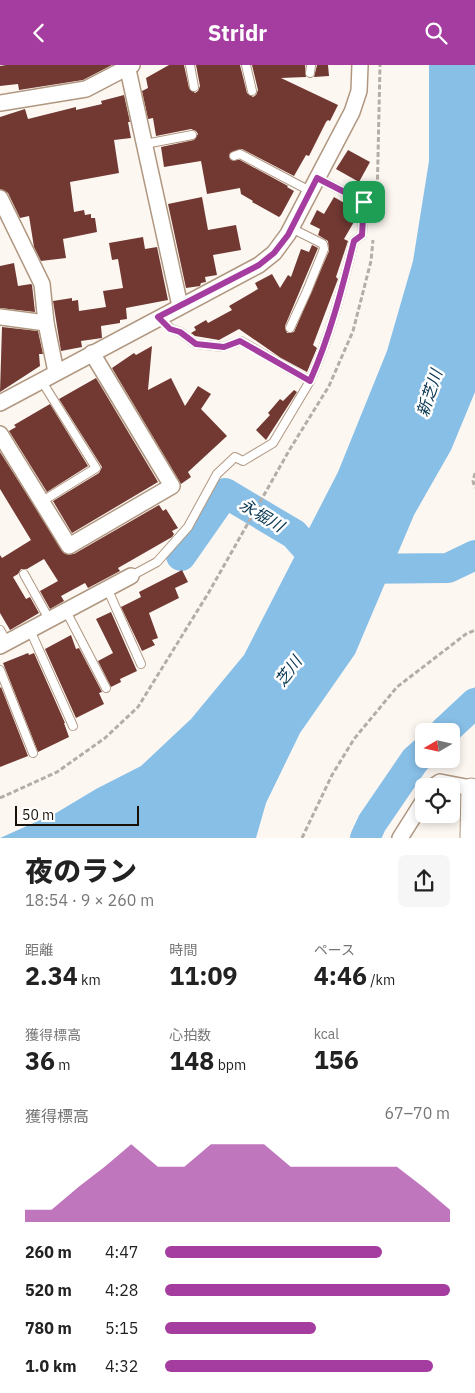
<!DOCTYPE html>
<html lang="ja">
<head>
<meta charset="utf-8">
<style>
	body { margin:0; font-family:"IBM Plex Sans","Noto Sans JP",sans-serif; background:#f6f6f6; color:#222; height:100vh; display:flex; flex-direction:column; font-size:19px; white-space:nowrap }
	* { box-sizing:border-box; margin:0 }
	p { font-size:16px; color:#767676 }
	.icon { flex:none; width:28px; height:28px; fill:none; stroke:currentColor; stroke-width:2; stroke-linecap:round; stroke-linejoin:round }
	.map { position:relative; height:773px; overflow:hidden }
	.drawer { display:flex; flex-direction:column; background:#fff; flex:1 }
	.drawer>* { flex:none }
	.needle { width:32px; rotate:261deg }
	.controls { position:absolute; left:415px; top:658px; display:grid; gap:10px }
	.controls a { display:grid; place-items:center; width:45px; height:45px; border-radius:8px; background:#fff; box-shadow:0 2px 8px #0003; font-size:25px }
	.scale { position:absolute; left:15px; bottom:12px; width:124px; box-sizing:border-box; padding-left:5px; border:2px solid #180f06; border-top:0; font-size:14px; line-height:18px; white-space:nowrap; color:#180f06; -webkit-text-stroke:4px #fff; paint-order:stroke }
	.pin { position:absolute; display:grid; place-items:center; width:42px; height:42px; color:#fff; margin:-21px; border-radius:10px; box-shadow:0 2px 8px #0006 }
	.round { display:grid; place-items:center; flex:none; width:52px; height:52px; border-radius:8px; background:#f6f6f6 }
	.headline { display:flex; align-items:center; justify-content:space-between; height:85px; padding:0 25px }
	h1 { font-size:28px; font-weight:800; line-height:38px }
	.figures { display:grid; grid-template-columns:repeat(3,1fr); gap:8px; height:85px; padding:5px 25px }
	.figures div { display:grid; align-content:center }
	.figures b { font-size:25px; font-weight:800 }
	.figures small { font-size:14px; font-weight:400 }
	.figures p { font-size:14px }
	.chart { height:140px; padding:10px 25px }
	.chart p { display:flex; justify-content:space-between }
	.chart svg { width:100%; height:90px; margin-top:5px; fill:#a53da0; opacity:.7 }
	ul { padding:0 25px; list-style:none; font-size:16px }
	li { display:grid; grid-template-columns:80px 60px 1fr; align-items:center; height:38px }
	li i { height:12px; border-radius:6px; background:#a53da0 }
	header { display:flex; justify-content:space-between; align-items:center; height:65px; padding:0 25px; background:#a53da0; color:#fff; font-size:22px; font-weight:800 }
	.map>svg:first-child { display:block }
	.water { fill:#88bfe7 }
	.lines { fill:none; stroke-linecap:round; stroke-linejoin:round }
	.river { stroke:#88bfe7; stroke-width:30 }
	.building { fill:#723933 }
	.service-casing { stroke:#b09780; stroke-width:10 }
	.minor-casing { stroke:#b09780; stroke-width:18 }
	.tertiary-casing { stroke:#b09780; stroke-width:21 }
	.path { stroke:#b5aea7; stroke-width:3; stroke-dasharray:5 2.5; stroke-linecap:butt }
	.service { stroke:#fff; stroke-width:8 }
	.minor { stroke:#fff; stroke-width:15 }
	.tertiary { stroke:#fff; stroke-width:19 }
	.route-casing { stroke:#fff; stroke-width:10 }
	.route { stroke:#a53da0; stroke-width:6 }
	.labels { text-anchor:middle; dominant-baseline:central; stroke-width:5; stroke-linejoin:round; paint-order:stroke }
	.water-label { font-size:16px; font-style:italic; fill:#06344f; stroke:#fff }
</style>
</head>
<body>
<header><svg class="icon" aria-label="back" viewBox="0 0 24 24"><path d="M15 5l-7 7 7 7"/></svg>Stridr<svg class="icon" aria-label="search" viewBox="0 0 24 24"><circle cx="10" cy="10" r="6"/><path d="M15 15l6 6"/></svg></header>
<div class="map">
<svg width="475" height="773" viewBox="0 0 475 773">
	<rect width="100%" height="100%" fill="#fdf7f2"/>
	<g class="water">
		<polygon points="429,0 475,0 475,327 451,385 414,450 355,589 300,668 266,738 256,773 0,773 56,748 96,724 141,701 191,654 244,590 338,407 387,286 413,196 429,96"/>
		<path d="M475,622V641L445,666H424V688L393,726L368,773H352C379,712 421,662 475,622Z"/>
	</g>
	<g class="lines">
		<g class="river">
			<polyline points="181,491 225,428 294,469 318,496 332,504"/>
			<polyline points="351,504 448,503 475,490"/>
			<polyline points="445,666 475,638"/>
			<polyline points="365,773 372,758 415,695 424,687"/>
		</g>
	</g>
	<g class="building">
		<polygon points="6,0 112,0 83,15 19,25 18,19 0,21 0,1"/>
		<polygon points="169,0 184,0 189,23 195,28 198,26 200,21 196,0 240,0 247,28 253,32 256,30 258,25 252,0 305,0 306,12 281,13 338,40 330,56 328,55 326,57 309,91 306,90 294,111 242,84 230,88 229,92 231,95 240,95 288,121 287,122 294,126 281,150 279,152 252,137 253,136 241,129 240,123 207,129 201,96 164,102 161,82 194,75 198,69 196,66 191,64 156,71 153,53 148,54 142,26 148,23 146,13"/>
		<polygon points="317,0 328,0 329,11 314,12"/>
		<polygon points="124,30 130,57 128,57 131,73 114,75 119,108 70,117 74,147 84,145 85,150 91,149 91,153 95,153 97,167 63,174 66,193 41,196 34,182 29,151 20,153 8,128 0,124 0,52 25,44 28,54 76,42 76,45 102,39 101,36"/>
		<polygon points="348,85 370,97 359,117 336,104"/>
		<polygon points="202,132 208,165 236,160 241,185 213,190 217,210 205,212 206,217 201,218 200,221 186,223 168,139"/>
		<polygon points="334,132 358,146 358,150 344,174 348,176 336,212 338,214 313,280 317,283 307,307 281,293 239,264 219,275 195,271 191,268 196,265 194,262 206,255 208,258 232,245 229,241 258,224 255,218 272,209 280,223 288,210 291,212 301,184 309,187 312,180 318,183 285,261 287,268 294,267 329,186 328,176 318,170 320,164 310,159 317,145 324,149"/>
		<polygon points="143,172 145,184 157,182 168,235 126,243 127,254 120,255 120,258 101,261 102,273 81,276 82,282 61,286 53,236 72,233 72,236 78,235 79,246 106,242 103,226 123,223 118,194 112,195 109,178"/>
		<polygon points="14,198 18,221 31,219 32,220 35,247 0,243 0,201"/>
		<polygon points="2,262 38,266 43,289 39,289 40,301 0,327"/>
		<polygon points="152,281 148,325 171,313 185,341 198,321 211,329 201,344 227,371 188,407 191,412 181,419 112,303 134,288 136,290"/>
		<polygon points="96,313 158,417 72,468 53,436 99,408 102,402 59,334"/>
		<polygon points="294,325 297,327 266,375 256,365 270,350 268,348 280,334 283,336"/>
		<polygon points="50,339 88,401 47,427 9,366 16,362 14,360"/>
		<polygon points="0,387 65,489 74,489 159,440 163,446 166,444 178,463 172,466 174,469 172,472 118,503 120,506 88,523 85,518 61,531 64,536 50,544 40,526 58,516 44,494 27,504 21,504 18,509 13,512 26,534 30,532 39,548 10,565 0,548 0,490 2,493 31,475 0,424"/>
		<polygon points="182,505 188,517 175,523 179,533 149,548 158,573 152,575 155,580 142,586 121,542 141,532 139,527"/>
		<polygon points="111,547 137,606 120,614 121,617 111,622 98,596 113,588 96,554"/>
		<polygon points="71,570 76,584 79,583 102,627 99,628 104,639 76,653 45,584"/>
		<polygon points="28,588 29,590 34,588 65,658 64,658 69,672 38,687 3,598"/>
		<polygon points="1,622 28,691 0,702 0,623"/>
	</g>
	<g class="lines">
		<g class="service-casing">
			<g id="service">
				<polyline points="190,0 194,22"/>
				<polyline points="246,0 252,26"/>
				<polyline points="310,8 311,0"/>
				<polyline points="145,79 192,70"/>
				<polyline points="234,91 240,89 310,126"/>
				<polyline points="290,263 307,226 324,184 323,179 291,163"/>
				<polyline points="41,315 96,403 41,437"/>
				<path d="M310,316C330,271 342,224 354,176L362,170L364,137L317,113"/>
				<polyline points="24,509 49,554"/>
				<polyline points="131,511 157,497 188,462 217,409 235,392 243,396 273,378 310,316 241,276 223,282 196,279 180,267 171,264 158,252"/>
				<polyline points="107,523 141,599"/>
				<polyline points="66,546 106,623"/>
				<polyline points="0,565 7,577"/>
				<polyline points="30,565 73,661"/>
				<polyline points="0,605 33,688"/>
			</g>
		</g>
		<g class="minor-casing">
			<g id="minor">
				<polyline points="127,0 180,241"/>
				<polyline points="0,38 86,24 132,0"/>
				<polyline points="0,133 42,219 46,258 56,307"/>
				<polyline points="0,252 46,258"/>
				<polyline points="0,338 259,200 274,188 288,169 352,47 359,26 360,0"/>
				<polyline points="0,369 69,481 172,421 92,288"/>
				<polyline points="0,581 131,511"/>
				<polyline points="434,721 440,717 471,723"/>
				<polyline points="400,773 424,735"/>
			</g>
		</g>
		<g class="tertiary-casing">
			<polyline id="tertiary" points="470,773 471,723"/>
		</g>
		<g class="path">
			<polyline points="377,137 380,0"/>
			<polyline points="475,408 473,416 475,423"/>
			<polyline points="0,733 57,707 105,673 138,642 209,527 290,384 329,321 353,266 371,196 373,175"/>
			<polyline points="302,773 332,710 354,674 397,622 466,569 475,565"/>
		</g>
		<use href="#service" class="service"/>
		<use href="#minor" class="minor"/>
		<use href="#tertiary" class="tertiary"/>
	</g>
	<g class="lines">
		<g class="route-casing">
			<path id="route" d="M317,113L364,137L362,170L354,176C342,224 330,271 310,316L240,276L224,282L196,279L180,267L170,264L158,252L259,200L274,188L288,170Z"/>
		</g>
		<use href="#route" class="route"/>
	</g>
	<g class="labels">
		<g class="water-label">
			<text transform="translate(429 328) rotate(-72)">新芝川</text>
			<text transform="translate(262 450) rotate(31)">永堀川</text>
			<text transform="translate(288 606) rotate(-53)">芝川</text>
		</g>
	</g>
</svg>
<div class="controls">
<a><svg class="needle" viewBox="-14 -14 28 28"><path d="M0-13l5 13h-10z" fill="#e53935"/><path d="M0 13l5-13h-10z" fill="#767676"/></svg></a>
<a><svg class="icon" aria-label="locate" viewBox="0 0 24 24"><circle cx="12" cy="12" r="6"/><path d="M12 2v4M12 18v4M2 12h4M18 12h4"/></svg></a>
</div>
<div class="scale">50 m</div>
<div class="pin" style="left:364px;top:137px;background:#1e9e55"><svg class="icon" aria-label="arrive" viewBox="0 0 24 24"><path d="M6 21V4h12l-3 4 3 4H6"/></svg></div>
</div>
<section class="drawer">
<div class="headline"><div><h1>夜のラン</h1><p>18:54 · 9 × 260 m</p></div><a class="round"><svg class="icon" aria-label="share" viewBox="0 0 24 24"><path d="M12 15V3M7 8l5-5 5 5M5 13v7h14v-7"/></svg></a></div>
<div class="figures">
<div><p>距離</p><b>2.34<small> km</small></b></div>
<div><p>時間</p><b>11:09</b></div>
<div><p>ペース</p><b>4:46<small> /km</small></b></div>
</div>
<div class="figures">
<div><p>獲得標高</p><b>36<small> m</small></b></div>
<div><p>心拍数</p><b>148<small> bpm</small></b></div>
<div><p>kcal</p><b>156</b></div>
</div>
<div class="chart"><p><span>獲得標高</span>67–70 m</p>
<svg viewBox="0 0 160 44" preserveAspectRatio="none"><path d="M0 44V38L10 38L20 27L30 17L40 6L50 17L60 17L70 6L80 6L90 6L100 17L110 17L120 17L130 17L140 17L150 27L160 38V44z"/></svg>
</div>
<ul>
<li><b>260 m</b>4:47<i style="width:76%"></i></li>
<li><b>520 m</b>4:28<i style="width:100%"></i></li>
<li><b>780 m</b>5:15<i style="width:53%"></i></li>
<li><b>1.0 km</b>4:32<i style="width:94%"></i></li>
</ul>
</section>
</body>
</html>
